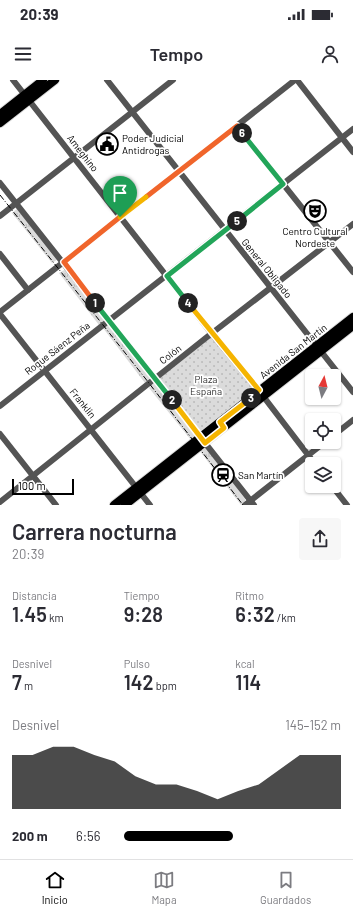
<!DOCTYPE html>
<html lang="es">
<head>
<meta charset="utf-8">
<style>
	body { margin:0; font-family:Barlow,sans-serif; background:#f7f7f7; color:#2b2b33; height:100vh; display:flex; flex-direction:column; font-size:15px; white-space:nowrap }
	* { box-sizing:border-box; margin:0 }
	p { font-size:13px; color:#7c7c81 }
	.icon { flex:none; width:22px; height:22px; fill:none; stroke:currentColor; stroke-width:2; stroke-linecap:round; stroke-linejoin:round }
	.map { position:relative; height:425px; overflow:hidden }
	.drawer { display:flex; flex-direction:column; background:#fff; flex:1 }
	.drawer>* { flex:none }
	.needle { width:26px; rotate:7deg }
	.buttons { position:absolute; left:305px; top:289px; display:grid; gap:8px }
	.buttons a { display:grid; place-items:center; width:36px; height:36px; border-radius:4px; background:#fff; box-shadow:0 1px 3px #0004; font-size:20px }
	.scale { position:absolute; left:12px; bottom:10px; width:62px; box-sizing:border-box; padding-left:4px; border:2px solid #000; border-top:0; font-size:11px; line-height:14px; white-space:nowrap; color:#000; -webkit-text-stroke:3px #fff; paint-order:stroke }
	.pin { position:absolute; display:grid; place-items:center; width:34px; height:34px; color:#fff; margin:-41px -17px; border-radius:50% 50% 50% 0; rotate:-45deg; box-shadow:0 0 4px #0007 }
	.pin .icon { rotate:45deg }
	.km { position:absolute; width:20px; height:20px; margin:-10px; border-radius:50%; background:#222; color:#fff; font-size:11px; line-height:20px; text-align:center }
	.round { display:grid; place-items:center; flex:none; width:42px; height:42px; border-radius:4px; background:#f7f7f7 }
	.head { display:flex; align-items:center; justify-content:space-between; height:68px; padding:0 12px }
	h1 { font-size:22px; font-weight:600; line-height:30px }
	.figures { display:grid; grid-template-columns:repeat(3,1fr); gap:6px; height:68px; padding:4px 12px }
	.figures div { display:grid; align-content:center }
	.figures b { font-size:20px; font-weight:600 }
	.figures small { font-size:11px; font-weight:400 }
	.figures p { font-size:11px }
	.chart { height:112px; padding:8px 12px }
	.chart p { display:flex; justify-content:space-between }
	.chart svg { width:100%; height:72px; margin-top:4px; fill:#000; opacity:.7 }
	ul { padding:0 12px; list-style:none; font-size:13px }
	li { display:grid; grid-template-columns:64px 48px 1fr; align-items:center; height:30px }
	li i { height:10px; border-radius:5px; background:#000 }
	.status { display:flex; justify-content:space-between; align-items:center; height:28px; padding:0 20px; background:#fff; direction:ltr }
	.status svg { height:11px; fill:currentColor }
	header { display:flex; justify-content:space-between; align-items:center; height:52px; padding:0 12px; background:#fff; font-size:18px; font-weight:600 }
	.tab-bar { display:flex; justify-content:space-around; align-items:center; height:56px; border-top:1px solid #e1e1e2; background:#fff; font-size:11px; color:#7c7c81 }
	.tab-bar a { display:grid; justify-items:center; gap:2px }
	.tab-bar .active { color:#000 }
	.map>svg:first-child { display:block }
	.grass { fill:url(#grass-tufts) }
	.park { fill:url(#park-dots) }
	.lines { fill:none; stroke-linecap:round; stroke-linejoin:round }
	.major-casing { stroke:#dbdbdb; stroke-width:10 }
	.minor { stroke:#545454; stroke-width:6 }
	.major { stroke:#000; stroke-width:8 }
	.rail { stroke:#000; stroke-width:1; stroke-dasharray:6 2 1 2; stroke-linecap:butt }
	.split-1-casing { stroke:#fff; stroke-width:8 }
	.split-2-casing { stroke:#fff; stroke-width:8 }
	.split-3-casing { stroke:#fff; stroke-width:8 }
	.split-4-casing { stroke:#fff; stroke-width:8 }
	.split-5-casing { stroke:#fff; stroke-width:8 }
	.split-6-casing { stroke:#fff; stroke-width:8 }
	.split-7-casing { stroke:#fff; stroke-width:8 }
	.split-8-casing { stroke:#fff; stroke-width:8 }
	.split-1 { stroke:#f0652b; stroke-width:5 }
	.split-2 { stroke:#22a559; stroke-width:5 }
	.split-3 { stroke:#f5b400; stroke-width:5 }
	.split-4 { stroke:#f5b400; stroke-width:5 }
	.split-5 { stroke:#22a559; stroke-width:5 }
	.split-6 { stroke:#22a559; stroke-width:5 }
	.split-7 { stroke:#f0652b; stroke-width:5 }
	.split-8 { stroke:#f5b400; stroke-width:5 }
	.labels { text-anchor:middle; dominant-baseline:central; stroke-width:3.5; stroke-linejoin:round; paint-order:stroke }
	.poi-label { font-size:10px; fill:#000; stroke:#fff; text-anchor:start }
	.street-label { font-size:10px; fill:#000; stroke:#fff }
	.park-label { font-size:10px; fill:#323232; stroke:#fff }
</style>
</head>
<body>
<div class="status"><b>20:39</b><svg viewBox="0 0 49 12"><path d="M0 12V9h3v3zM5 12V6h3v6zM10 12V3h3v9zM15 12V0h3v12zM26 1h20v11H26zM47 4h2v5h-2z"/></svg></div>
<header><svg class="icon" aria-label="menu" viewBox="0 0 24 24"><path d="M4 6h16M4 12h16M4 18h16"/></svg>Tempo<svg class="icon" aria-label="person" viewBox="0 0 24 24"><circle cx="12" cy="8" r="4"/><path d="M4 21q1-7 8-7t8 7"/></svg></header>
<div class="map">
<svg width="353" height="425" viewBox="0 0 353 425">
	<defs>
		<pattern id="grass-tufts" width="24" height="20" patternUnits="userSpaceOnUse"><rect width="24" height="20" fill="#dbdbdb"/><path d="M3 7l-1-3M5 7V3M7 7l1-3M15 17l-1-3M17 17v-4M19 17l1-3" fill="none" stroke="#bababa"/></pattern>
		<pattern id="park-dots" width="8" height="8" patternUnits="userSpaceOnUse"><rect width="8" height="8" fill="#dbdbdb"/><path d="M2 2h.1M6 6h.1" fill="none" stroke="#bababa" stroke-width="1.8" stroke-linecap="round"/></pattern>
	</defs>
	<rect width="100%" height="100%" fill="#fff"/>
	<g class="grass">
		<polygon points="17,129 58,179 52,183 12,133"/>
		<polygon points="66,189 105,240 99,245 59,193"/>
		<polygon points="107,245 109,246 149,297 150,299 145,303 103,248"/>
		<polygon points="154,303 196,355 191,360 149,308"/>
		<polygon points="203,367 207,368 245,419 245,421 241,425 199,370"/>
	</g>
	<polygon class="park" points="209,258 214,258 254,310 203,351 201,351 159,301 159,298"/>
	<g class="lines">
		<g class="major-casing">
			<g id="major">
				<polyline points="0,34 43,0"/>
				<polyline points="0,43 55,0"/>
				<polyline points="114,425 353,237"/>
				<polyline points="125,425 353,246"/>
			</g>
		</g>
		<g class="minor">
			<polyline points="13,0 208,249 263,316 315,384"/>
			<polyline points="107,0 353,312"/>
			<polyline points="297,0 353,72"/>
			<polyline points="237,46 353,192"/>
			<polyline points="0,103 254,425"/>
			<polyline points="0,136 173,0"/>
			<polyline points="0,174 28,210"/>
			<polyline points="0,232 295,0"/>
			<polyline points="0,234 150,425"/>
			<polyline points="0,326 353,49"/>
			<polyline points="0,354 56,425"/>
			<polyline points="334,355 353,340"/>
			<polyline points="332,406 347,425"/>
			<polyline points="0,422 207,257 353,144"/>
			<polyline points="245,425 325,362"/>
		</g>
		<use href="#major" class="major"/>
		<polyline class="rail" points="0,115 145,298 243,425"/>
	</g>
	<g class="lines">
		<g class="split-1-casing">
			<polyline id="split-1" points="95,223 64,182 120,137"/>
		</g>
		<g class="split-2-casing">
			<polyline id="split-2" points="95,223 172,320"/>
		</g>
		<g class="split-3-casing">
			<polyline id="split-3" points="172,320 205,363 224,348 220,342 251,318"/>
		</g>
		<g class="split-4-casing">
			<polyline id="split-4" points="188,223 259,310 251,318"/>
		</g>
		<g class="split-5-casing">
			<polyline id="split-5" points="188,223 167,196 237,141"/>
		</g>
		<g class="split-6-casing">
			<polyline id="split-6" points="237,141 283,104 242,53"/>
		</g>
		<g class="split-7-casing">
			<polyline id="split-7" points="146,117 237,46 242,53"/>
		</g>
		<g class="split-8-casing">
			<polyline id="split-8" points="120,137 146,117"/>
		</g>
		<use href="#split-1" class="split-1"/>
		<use href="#split-2" class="split-2"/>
		<use href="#split-3" class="split-3"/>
		<use href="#split-4" class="split-4"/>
		<use href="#split-5" class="split-5"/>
		<use href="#split-6" class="split-6"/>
		<use href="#split-7" class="split-7"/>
		<use href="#split-8" class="split-8"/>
	</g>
	<defs>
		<g id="civic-ring" transform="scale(1.15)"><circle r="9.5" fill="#fff" stroke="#000" stroke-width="1.5"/><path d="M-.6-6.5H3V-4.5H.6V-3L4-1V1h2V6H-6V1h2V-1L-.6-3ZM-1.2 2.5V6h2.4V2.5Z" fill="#000"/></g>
		<g id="theatre-ring" transform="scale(1.15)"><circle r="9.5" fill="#fff" stroke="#000" stroke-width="1.5"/><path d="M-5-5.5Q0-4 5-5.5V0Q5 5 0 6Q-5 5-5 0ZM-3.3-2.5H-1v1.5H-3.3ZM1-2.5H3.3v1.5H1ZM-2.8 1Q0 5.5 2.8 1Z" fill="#000"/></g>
		<g id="station-ring" transform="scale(1.15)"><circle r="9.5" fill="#fff" stroke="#000" stroke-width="1.5"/><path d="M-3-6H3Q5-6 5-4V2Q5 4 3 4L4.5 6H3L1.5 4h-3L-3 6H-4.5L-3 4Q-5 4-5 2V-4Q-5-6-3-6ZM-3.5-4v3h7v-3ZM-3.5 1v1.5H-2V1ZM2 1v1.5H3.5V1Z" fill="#000"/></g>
	</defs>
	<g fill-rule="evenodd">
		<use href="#civic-ring" x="107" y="64"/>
		<use href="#theatre-ring" x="315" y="131"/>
		<use href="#station-ring" x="223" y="395"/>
	</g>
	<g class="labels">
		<g class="poi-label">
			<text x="122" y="58">Poder Judicial<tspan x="122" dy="12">Antidrogas</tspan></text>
			<text x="315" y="151" text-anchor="middle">Centro Cultural<tspan x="315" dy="12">Nordeste</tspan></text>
			<text x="238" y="395">San Martín</text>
		</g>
		<g class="street-label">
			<text transform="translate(83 73) rotate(52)">Ameghino</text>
			<text transform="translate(267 188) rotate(51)">General Obligado</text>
			<text transform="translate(57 268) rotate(-38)">Roque Sáenz Peña</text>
			<text transform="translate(293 271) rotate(-38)">Avenida San Martín</text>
			<text transform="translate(170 274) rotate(-38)">Colón</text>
			<text transform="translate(83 323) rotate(51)">Franklin</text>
		</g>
		<g class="park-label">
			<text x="206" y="299">Plaza<tspan x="206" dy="12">España</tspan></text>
		</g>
	</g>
</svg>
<div class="buttons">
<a><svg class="needle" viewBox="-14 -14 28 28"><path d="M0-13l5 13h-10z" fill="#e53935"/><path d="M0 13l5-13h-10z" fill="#7c7c81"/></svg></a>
<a><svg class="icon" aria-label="locate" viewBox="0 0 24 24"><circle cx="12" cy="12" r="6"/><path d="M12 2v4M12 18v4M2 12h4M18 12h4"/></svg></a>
<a><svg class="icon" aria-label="layers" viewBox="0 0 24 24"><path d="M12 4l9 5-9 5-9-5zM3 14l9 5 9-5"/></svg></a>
</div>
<div class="scale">100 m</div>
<div class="pin" style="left:120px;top:137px;background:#1e9e55"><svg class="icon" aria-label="arrive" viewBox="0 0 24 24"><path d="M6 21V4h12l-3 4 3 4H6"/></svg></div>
<b class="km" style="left:95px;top:223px">1</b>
<b class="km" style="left:172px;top:320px">2</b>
<b class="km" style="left:251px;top:318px">3</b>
<b class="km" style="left:188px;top:223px">4</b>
<b class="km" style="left:237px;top:141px">5</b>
<b class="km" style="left:242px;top:53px">6</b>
</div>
<section class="drawer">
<div class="head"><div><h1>Carrera nocturna</h1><p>20:39</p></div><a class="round"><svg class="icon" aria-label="share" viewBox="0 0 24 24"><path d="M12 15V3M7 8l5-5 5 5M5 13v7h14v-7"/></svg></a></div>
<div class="figures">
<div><p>Distancia</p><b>1.45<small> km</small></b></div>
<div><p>Tiempo</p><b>9:28</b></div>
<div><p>Ritmo</p><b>6:32<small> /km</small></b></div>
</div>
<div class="figures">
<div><p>Desnivel</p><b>7<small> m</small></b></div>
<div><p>Pulso</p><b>142<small> bpm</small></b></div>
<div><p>kcal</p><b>114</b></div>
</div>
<div class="chart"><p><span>Desnivel</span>145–152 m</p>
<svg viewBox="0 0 160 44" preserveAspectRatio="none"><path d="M0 44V11L10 11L20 6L30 6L40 11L50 15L60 24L70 29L80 29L90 33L100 38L110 33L120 29L130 20L140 11L150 11L160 11V44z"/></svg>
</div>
<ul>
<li><b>200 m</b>6:56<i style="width:50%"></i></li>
</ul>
</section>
<nav class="tab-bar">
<a class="active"><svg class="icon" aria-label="home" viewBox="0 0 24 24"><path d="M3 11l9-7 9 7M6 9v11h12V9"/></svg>Inicio</a>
<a><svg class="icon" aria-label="map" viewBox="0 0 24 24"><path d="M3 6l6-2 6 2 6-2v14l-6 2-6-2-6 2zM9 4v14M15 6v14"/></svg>Mapa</a>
<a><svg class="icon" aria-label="saved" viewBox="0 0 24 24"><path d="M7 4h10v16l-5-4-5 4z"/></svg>Guardados</a>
</nav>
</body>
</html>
